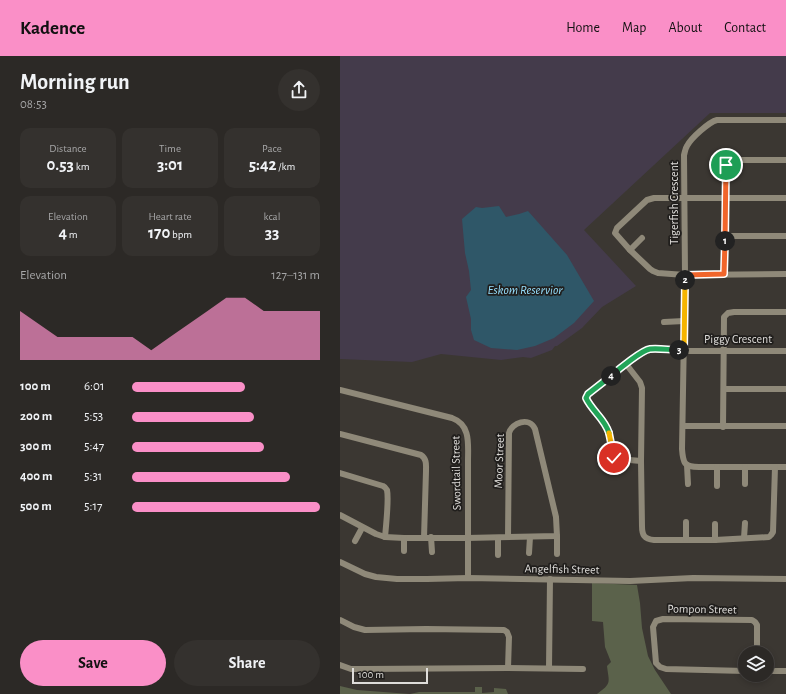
<!DOCTYPE html>
<html lang="en">
<head>
<meta charset="utf-8">
<style>
	body { margin:0; font-family:"Alegreya Sans",sans-serif; background:#34312e; color:#f1f3f6; height:100vh; display:flex; flex-direction:column; font-size:15px; white-space:nowrap }
	* { box-sizing:border-box; margin:0 }
	p { font-size:13px; color:#a6a6a7 }
	.icon { flex:none; width:22px; height:22px; fill:none; stroke:currentColor; stroke-width:2; stroke-linecap:round; stroke-linejoin:round }
	.map { position:relative; flex:1; overflow:hidden }
	.panel { display:flex; flex-direction:column; background:#2c2926; width:340px }
	.panel>* { flex:none }
	.fabs { position:absolute; left:398px; top:590px; display:grid; gap:8px }
	.fabs a { display:grid; place-items:center; width:36px; height:36px; border-radius:50%; background:#2c2926; box-shadow:0 2px 6px #0003,0 0 0 1px #484543; font-size:20px }
	.scale { position:absolute; left:12px; bottom:10px; width:76px; box-sizing:border-box; padding-left:4px; border:2px solid #dfddda; border-top:0; font-size:11px; line-height:14px; white-space:nowrap; color:#dfddda; -webkit-text-stroke:3px #201e1c; paint-order:stroke }
	.pin { position:absolute; display:grid; place-items:center; width:34px; height:34px; color:#fff; margin:-17px; border:2px solid #fff; border-radius:50%; box-shadow:0 1px 4px #0007 }
	.km { position:absolute; width:20px; height:20px; margin:-10px; border-radius:50%; background:#222; color:#fff; font-size:11px; line-height:20px; text-align:center }
	.round { display:grid; place-items:center; flex:none; width:42px; height:42px; border-radius:21px; background:#34312e }
	.overview { display:flex; align-items:center; justify-content:space-between; height:68px; padding:0 20px }
	h1 { font-size:22px; font-weight:700; line-height:30px }
	.figures { display:grid; grid-template-columns:repeat(3,1fr); gap:6px; height:68px; padding:4px 20px }
	.figures div { display:grid; align-content:center; border-radius:10px; background:#34312e; text-align:center }
	.figures b { font-size:17px; font-weight:700 }
	.figures small { font-size:11px; font-weight:400 }
	.figures p { font-size:11px }
	.chart { height:112px; padding:8px 20px }
	.chart p { display:flex; justify-content:space-between }
	.chart svg { width:100%; height:72px; margin-top:4px; fill:#fa8fc7; opacity:.7 }
	.action { display:flex; gap:8px; margin-top:auto; padding:8px 20px }
	.action a { flex:1; height:46px; border-radius:24px; background:#fa8fc7; color:#111; font-size:16px; font-weight:700; line-height:46px; text-align:center }
	.action a+a { background:#34312e; color:#f1f3f6 }
	ul { padding:0 20px; list-style:none; font-size:13px }
	li { display:grid; grid-template-columns:64px 48px 1fr; align-items:center; height:30px }
	li i { height:10px; border-radius:5px; background:#fa8fc7 }
	header { display:flex; align-items:center; gap:24px; box-sizing:border-box; height:56px; padding:0 20px; background:#fa8fc7; color:#111 }
	header strong { font-size:19px }
	nav { display:flex; gap:22px; margin-inline-start:auto; font-size:14px }
	main { display:flex; flex:1; min-height:0 }
	.map>svg:first-child { display:block }
	.commercial { fill:#443b4b }
	.green { fill:#5b624b }
	.water { fill:#2f5768 }
	.lines { fill:none; stroke-linecap:round; stroke-linejoin:round }
	.minor { stroke:#8f8979; stroke-width:6 }
	.split-1-casing { stroke:#fff; stroke-width:8 }
	.split-2-casing { stroke:#fff; stroke-width:8 }
	.split-3-casing { stroke:#fff; stroke-width:8 }
	.split-4-casing { stroke:#fff; stroke-width:8 }
	.split-5-casing { stroke:#fff; stroke-width:8 }
	.split-6-casing { stroke:#fff; stroke-width:8 }
	.split-1 { stroke:#f0652b; stroke-width:5 }
	.split-2 { stroke:#f0652b; stroke-width:5 }
	.split-3 { stroke:#f5b400; stroke-width:5 }
	.split-4 { stroke:#22a559; stroke-width:5 }
	.split-5 { stroke:#22a559; stroke-width:5 }
	.split-6 { stroke:#f5b400; stroke-width:5 }
	.labels { text-anchor:middle; dominant-baseline:central; stroke-width:3.5; stroke-linejoin:round; paint-order:stroke }
	.street-label { font-size:12px; fill:#dfddda; stroke:#201e1c }
	.water-label { font-size:13px; font-style:italic; fill:#95ddfb; stroke:#201e1c }
</style>
</head>
<body>
<header>
<strong>Kadence</strong>
<nav><a>Home</a><a>Map</a><a>About</a><a>Contact</a></nav>
</header>
<main>
<section class="panel">
<div class="overview"><div><h1>Morning run</h1><p>08:53</p></div><a class="round"><svg class="icon" aria-label="share" viewBox="0 0 24 24"><path d="M12 15V3M7 8l5-5 5 5M5 13v7h14v-7"/></svg></a></div>
<div class="figures">
<div><p>Distance</p><b>0.53<small> km</small></b></div>
<div><p>Time</p><b>3:01</b></div>
<div><p>Pace</p><b>5:42<small> /km</small></b></div>
</div>
<div class="figures">
<div><p>Elevation</p><b>4<small> m</small></b></div>
<div><p>Heart rate</p><b>170<small> bpm</small></b></div>
<div><p>kcal</p><b>33</b></div>
</div>
<div class="chart"><p><span>Elevation</span>127–131 m</p>
<svg viewBox="0 0 160 44" preserveAspectRatio="none"><path d="M0 44V14L10 22L20 30L30 30L40 30L50 30L60 30L70 38L80 30L90 22L100 14L110 6L120 6L130 14L140 14L150 14L160 14V44z"/></svg>
</div>
<ul>
<li><b>100 m</b>6:01<i style="width:60%"></i></li>
<li><b>200 m</b>5:53<i style="width:65%"></i></li>
<li><b>300 m</b>5:47<i style="width:70%"></i></li>
<li><b>400 m</b>5:31<i style="width:84%"></i></li>
<li><b>500 m</b>5:17<i style="width:100%"></i></li>
</ul>
<div class="action"><a>Save</a><a>Share</a></div>
</section>
<div class="map">
<svg width="446" height="638" viewBox="0 0 446 638">
	<rect width="100%" height="100%" fill="#3b3732"/>
	<polygon class="commercial" points="0,0 446,0 446,57 370,57 244,174 296,230 262,251 242,272 217,290 215,290 212,294 191,302 183,301 161,304 101,298 72,306 0,303"/>
	<g class="green">
		<path d="M252,527L297,529L300,547L302,572L308,600L315,614L331,638H257C272,627 269,627 267,610L271,606L265,591L263,566L252,565Z"/>
		<polygon points="0,630 17,634 70,638 79,636 135,636 135,631 142,631 142,637 154,636 154,632 166,633 168,638 0,638"/>
	</g>
	<polygon class="water" points="159,150 166,161 179,158 188,155 227,199 254,245 234,267 214,282 195,290 177,294 151,292 134,284 131,274 131,263 126,241 131,234 129,215 125,197 122,163 136,151 142,152"/>
	<g class="lines">
		<g class="minor">
			<path d="M446,64H377C369,66 351,82 347,90C345,93 345,96 344,99L345,219L342,393C343,407 344,411 359,411H446"/>
			<polyline points="446,142 314,142 307,144 277,172 275,177 290,194 310,213 313,215 318,217 345,219 446,218"/>
			<polyline points="385,180 446,180"/>
			<polyline points="290,194 302,182"/>
			<path d="M384,218L386,112C386,106 391,104 397,104H446"/>
			<polyline points="324,266 344,265"/>
			<path d="M286,308L300,326L302,332L301,405L302,470C302,479 304,483 314,484H375L429,481L431,479L433,476L435,411"/>
			<polyline points="384,333 446,333"/>
			<path d="M0,334L112,362C131,369 128,388 128,405V522"/>
			<polyline points="343,370 446,370"/>
			<polyline points="383,371 384,261 388,257 394,256 446,256"/>
			<path d="M0,378L81,399C87,403 86,409 86,415L84,482"/>
			<path d="M301,405L278,403L274,402C271,392 272,380 267,371C262,360 251,353 246,342C251,333 298,297 309,293L344,295H446"/>
			<polyline points="347,409 348,428"/>
			<path d="M0,417L43,430C45,431 46,432 47,434C49,443 46,470 45,481"/>
			<polyline points="405,428 405,411"/>
			<polyline points="377,430 377,411"/>
			<path d="M0,459L36,478L45,481L64,482H127L217,480L216,461L195,373C189,360 172,367 169,377L168,481"/>
			<polyline points="375,468 375,484"/>
			<polyline points="217,480 217,498"/>
			<polyline points="91,481 92,496"/>
			<polyline points="64,482 64,495"/>
			<polyline points="158,482 158,499"/>
			<polyline points="404,482 405,467"/>
			<polyline points="346,483 346,466"/>
			<polyline points="15,485 22,472"/>
			<polyline points="189,497 190,481"/>
			<polyline points="0,506 25,518 36,521 57,523 87,523 128,522 290,525 353,522 446,523"/>
			<polyline points="0,564 14,571 25,574 86,573 164,574 167,576 169,581 168,612"/>
			<polyline points="0,609 11,613 23,613 168,612 243,613"/>
			<polyline points="209,612 210,523"/>
			<polyline points="405,615 326,613 320,611 316,607 313,571 316,565 323,563 412,564 415,566 417,569 417,597"/>
			<polyline points="427,615 446,615"/>
		</g>
	</g>
	<g class="lines">
		<g class="split-1-casing">
			<polyline id="split-1" points="385,185 386,109"/>
		</g>
		<g class="split-2-casing">
			<polyline id="split-2" points="345,224 345,219 384,218 385,185"/>
		</g>
		<g class="split-3-casing">
			<polyline id="split-3" points="339,294 344,295 345,224"/>
		</g>
		<g class="split-4-casing">
			<path id="split-4" d="M271,320C279,313 302,294 310,293C319,292 330,294 339,294"/>
		</g>
		<g class="split-5-casing">
			<path id="split-5" d="M269,377C265,363 252,355 246,342L248,338L271,320"/>
		</g>
		<g class="split-6-casing">
			<polyline id="split-6" points="269,377 274,402"/>
		</g>
		<use href="#split-1" class="split-1"/>
		<use href="#split-2" class="split-2"/>
		<use href="#split-3" class="split-3"/>
		<use href="#split-4" class="split-4"/>
		<use href="#split-5" class="split-5"/>
		<use href="#split-6" class="split-6"/>
	</g>
	<g class="labels">
		<g class="street-label">
			<text transform="translate(334 147) rotate(-90)">Tigerfish Crescent</text>
			<text x="398" y="283">Piggy Crescent</text>
			<text transform="translate(159 405) rotate(-88)">Moor Street</text>
			<text transform="translate(116 417) rotate(-91)">Swordtail Street</text>
			<text transform="translate(222 513) rotate(1)">Angelfish Street</text>
			<text transform="translate(362 553) rotate(1)">Pompon Street</text>
		</g>
		<g class="water-label">
			<text x="185" y="234">Eskom Reservior</text>
		</g>
	</g>
</svg>
<div class="fabs">
<a><svg class="icon" aria-label="layers" viewBox="0 0 24 24"><path d="M12 4l9 5-9 5-9-5zM3 14l9 5 9-5"/></svg></a>
</div>
<div class="scale">100 m</div>
<div class="pin" style="left:386px;top:109px;background:#1e9e55"><svg class="icon" aria-label="arrive" viewBox="0 0 24 24"><path d="M6 21V4h12l-3 4 3 4H6"/></svg></div>
<div class="pin" style="left:274px;top:402px;background:#d93025"><svg class="icon" aria-label="check" viewBox="0 0 24 24"><path d="M5 12l5 5 9-10"/></svg></div>
<b class="km" style="left:385px;top:185px">1</b>
<b class="km" style="left:345px;top:224px">2</b>
<b class="km" style="left:339px;top:294px">3</b>
<b class="km" style="left:271px;top:320px">4</b>
</div>
</main>
</body>
</html>
